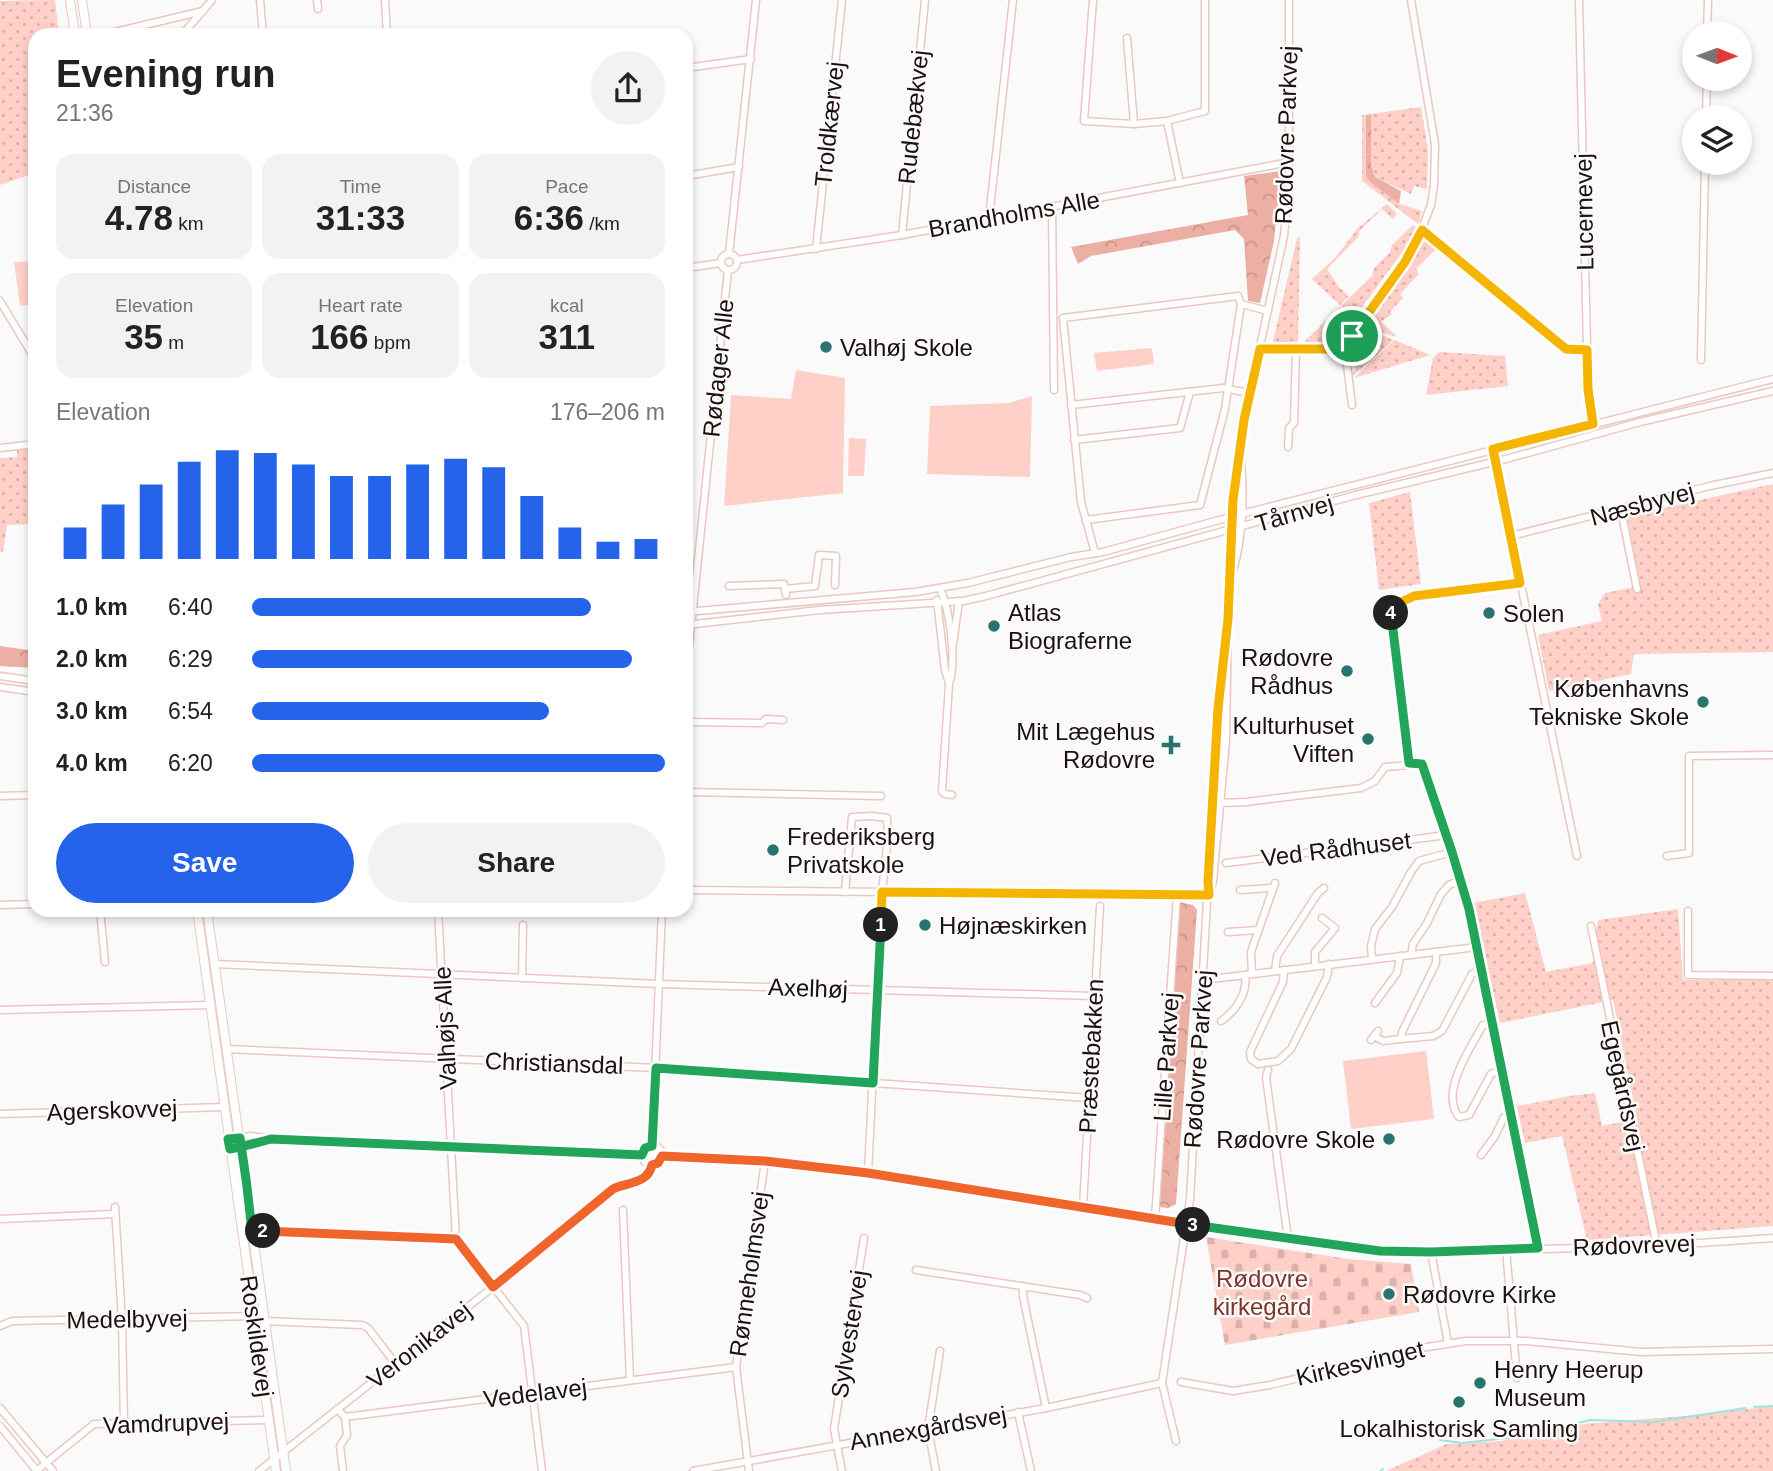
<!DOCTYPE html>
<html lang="en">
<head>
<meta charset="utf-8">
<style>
	body { margin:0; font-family:Helvetica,sans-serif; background:#f2f2f2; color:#222; height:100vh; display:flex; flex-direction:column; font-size:26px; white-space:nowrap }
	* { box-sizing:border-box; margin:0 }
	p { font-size:23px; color:#767676 }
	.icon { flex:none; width:38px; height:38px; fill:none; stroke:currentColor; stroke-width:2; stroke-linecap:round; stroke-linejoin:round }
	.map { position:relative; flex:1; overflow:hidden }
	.side { position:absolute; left:28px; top:28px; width:665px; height:889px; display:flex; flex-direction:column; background:#fff; border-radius:21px; box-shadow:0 4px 10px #0003 }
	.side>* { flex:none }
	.needle { width:46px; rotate:91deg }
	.tools { position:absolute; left:1682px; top:21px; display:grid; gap:14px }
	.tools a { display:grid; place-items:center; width:70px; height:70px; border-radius:50%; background:#fff; box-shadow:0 4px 10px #0003; font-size:35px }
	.pin { position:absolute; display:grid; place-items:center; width:60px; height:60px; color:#fff; margin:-30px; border:4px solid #fff; border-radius:50%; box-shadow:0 2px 7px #0007 }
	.km { position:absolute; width:35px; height:35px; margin:-18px; border-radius:50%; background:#222; color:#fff; font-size:19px; line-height:35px; text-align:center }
	.round { display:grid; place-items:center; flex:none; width:74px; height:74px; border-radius:37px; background:#f2f2f2 }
	.head { display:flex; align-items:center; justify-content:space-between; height:119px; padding:0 28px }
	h1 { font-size:38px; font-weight:700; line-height:52px }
	.figures { display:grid; grid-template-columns:repeat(3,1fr); gap:10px; height:119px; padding:7px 28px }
	.figures div { display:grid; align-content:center; border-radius:18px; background:#f2f2f2; text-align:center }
	.figures b { font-size:35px; font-weight:700 }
	.figures small { font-size:19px; font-weight:400 }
	.figures p { font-size:19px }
	.chart { height:196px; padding:14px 28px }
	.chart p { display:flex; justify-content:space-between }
	.chart svg { width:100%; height:126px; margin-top:7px; stroke:#2563eb; stroke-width:6 }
	.button { display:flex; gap:14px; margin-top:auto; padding:14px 28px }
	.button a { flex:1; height:80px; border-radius:42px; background:#2563eb; color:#fff; font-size:28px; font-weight:700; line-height:80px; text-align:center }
	.button a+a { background:#f2f2f2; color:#222 }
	ul { padding:0 28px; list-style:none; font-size:23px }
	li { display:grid; grid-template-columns:112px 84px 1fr; align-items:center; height:52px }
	li i { height:18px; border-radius:9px; background:#2563eb }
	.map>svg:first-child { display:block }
	.green { fill:url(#green-dots) }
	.forest { fill:url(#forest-crowns) }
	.cemetery { fill:url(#cemetery-stones) }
	.pitch { fill:#ffd0c8 }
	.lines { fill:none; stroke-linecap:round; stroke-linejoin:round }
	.stream { stroke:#9ce5df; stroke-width:2 }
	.minor-casing { stroke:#ecc7c0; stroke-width:9 }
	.major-casing { stroke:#ecc7c0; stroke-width:10 }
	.minor { stroke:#fff; stroke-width:6 }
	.major { stroke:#fff; stroke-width:8 }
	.split-1-casing { stroke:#fff; stroke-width:14 }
	.split-2-casing { stroke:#fff; stroke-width:14 }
	.split-3-casing { stroke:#fff; stroke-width:14 }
	.split-4-casing { stroke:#fff; stroke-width:14 }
	.split-5-casing { stroke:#fff; stroke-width:14 }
	.split-1 { stroke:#f5b400; stroke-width:9 }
	.split-2 { stroke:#22a559; stroke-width:9 }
	.split-3 { stroke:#f0652b; stroke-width:9 }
	.split-4 { stroke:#22a559; stroke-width:9 }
	.split-5 { stroke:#f5b400; stroke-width:9 }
	.poi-dot { fill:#2a746f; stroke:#fafafa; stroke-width:2.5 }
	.labels { text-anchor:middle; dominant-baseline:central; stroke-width:5; stroke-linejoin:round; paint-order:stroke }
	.street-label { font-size:24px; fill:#1d100e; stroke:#fafafa }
	.poi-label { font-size:24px; fill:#1d100e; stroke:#fafafa; text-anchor:start }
	.park-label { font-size:24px; fill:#7d3429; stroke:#fafafa }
</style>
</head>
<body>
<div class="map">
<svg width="1773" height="1471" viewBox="0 0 1773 1471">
	<defs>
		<pattern id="green-dots" width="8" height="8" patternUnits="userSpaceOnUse" patternTransform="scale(1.75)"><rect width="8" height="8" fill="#ffd0c8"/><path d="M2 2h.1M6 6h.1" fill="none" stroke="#dab2ab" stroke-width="1.8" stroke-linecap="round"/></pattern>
		<pattern id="forest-crowns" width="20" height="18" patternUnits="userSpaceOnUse" patternTransform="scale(1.75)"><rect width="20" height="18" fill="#ecafa4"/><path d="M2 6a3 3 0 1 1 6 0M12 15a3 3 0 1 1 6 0" fill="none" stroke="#ca968c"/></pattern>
		<pattern id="cemetery-stones" width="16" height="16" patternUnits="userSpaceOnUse" patternTransform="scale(1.75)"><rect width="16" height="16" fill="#ffd0c8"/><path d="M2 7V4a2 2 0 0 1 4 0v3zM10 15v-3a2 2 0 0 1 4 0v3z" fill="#dab2ab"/></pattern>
	</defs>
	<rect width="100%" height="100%" fill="#fafafa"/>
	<g class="green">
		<polygon points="55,0 59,35 35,35 35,173 0,185 0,1"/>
		<polygon points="1421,107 1428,150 1427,189 1414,186 1411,194 1375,177 1371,165 1371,114"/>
		<polygon points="1362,115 1366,115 1366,176 1369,181 1399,204 1422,211 1418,224 1362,181"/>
		<polygon points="1387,204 1397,214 1393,219 1382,209 1359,231 1359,236 1327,269 1339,287 1349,296 1340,305 1312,279 1335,258 1358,228"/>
		<polygon points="1413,225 1419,230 1418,232 1414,231 1401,254 1356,315 1359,319 1358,321 1341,306 1372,276 1374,268 1390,252 1392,245"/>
		<polygon points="1423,235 1438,247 1416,269 1419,274 1400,294 1403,298 1390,312 1392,314 1381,322 1396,335 1395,337 1362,324 1417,247"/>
		<polygon points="1300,237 1298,346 1272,346 1297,238"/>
		<polygon points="1340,307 1356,322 1344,344 1340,346 1300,346"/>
		<polygon points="1360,327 1394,340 1352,376 1350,372 1356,371 1354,356 1349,354"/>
		<polygon points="1395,340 1430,355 1354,378"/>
		<polygon points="1439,352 1505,356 1508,386 1426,395 1433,358"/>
		<polygon points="35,449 35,524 7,525 3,552 0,552 0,458 17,457 17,450"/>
		<polygon points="1773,484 1773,652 1634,654 1631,674 1549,691 1538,635 1602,621 1598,604 1605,593 1634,587 1628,560 1635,558 1627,516"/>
		<polygon points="1410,492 1421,584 1379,590 1369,503"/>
		<polygon points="1525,893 1546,972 1593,963 1598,920 1678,909 1683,980 1773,980 1773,1226 1587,1240 1562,1136 1525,1143 1517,1106 1570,1096 1595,1093 1602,1126 1637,1119 1613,1000 1500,1023 1474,903"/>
		<polygon points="1773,1406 1773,1471 1386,1471 1447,1444 1501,1441 1584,1424 1697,1415"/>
	</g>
	<g class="forest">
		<polygon points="1371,114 1371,165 1375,177 1401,191 1399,204 1369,181 1366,176 1366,115"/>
		<polygon points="1281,171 1274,241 1260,303 1248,301 1244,239 1235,230 1091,256 1078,264 1071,247 1248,215 1244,176"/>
		<polygon points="0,646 35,651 35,668 0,666"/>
		<polygon points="1179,902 1193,905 1197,910 1176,1204 1168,1208 1159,1207"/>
	</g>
	<polygon class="cemetery" points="1206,1237 1348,1259 1411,1264 1419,1312 1225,1345"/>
	<g class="pitch">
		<polygon points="35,261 35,304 20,306 14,262"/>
		<polygon points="1152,348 1154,364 1097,371 1094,353"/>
		<polygon points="796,370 845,378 843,493 724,506 731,395 791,399"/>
		<polygon points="1032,396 1030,477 927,474 930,406 1009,403"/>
		<polygon points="849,438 866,439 864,476 848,476"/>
		<polygon points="1426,1051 1434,1119 1351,1129 1343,1061"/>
	</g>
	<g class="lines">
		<g class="stream">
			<polyline points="1754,1407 1773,1406"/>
			<polyline points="1440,1440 1462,1443 1516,1437 1591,1420 1654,1422 1746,1408"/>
			<polyline points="1380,1471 1383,1469"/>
		</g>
		<g class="minor-casing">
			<g id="minor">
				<polyline points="260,0 263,35"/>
				<polyline points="317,0 318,9"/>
				<polyline points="385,0 387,35"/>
				<polyline points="1093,0 1084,121 1134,124 1167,121 1205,111 1205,0"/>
				<polyline points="1579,0 1588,389 1593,424"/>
				<polyline points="111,33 203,11"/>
				<polyline points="1707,33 1708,0"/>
				<polyline points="182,35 212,0"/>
				<polyline points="1127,38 1134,124"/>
				<polyline points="686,68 751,59"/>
				<polyline points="1706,117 1707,79"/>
				<polyline points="1167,121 1180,183"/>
				<polyline points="686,176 739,167"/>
				<polyline points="1052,206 1054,390"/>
				<polyline points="989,218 1013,0"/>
				<polyline points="1422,230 1566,349 1587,350"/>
				<polyline points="902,235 925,0"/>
				<polyline points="816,249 842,0"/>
				<circle cx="729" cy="262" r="8"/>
				<polyline points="729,254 756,0"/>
				<polyline points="737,260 902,235 1290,162"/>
				<polyline points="686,268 721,263"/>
				<polyline points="0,301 35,359"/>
				<polyline points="1260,349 1345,349"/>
				<polyline points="1701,360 1705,163"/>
				<polyline points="1071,405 1223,388 1249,393"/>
				<polyline points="1352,405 1345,349 1359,324 1415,246 1431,205 1434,185 1435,144 1411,0"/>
				<polyline points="1074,440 1180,428 1190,392"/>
				<polyline points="1288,447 1289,428 1294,423 1296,349"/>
				<polyline points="0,448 35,444"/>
				<polyline points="1493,449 1577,856"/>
				<polyline points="1621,510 1637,589"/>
				<polyline points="1086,520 1200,505 1225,409 1241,304"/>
				<polyline points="1511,536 1710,486 1773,473"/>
				<polyline points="1095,553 1081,502 1063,318 1238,296 1241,304 1268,311"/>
				<path d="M1232,574C1243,540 1244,497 1241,460"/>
				<polyline points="729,586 784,584 786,595"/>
				<path d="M940,588C950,611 957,660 949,684L942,791L945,794L952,795"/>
				<polyline points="785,589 815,586 819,555 836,556 835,585"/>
				<polyline points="937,600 945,670 949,683"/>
				<polyline points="686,612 915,592 968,583 1071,557 1103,552 1241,514 1773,379"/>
				<polyline points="686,625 819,610 963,601 986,596 1356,495 1506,459 1640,422 1773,391"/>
				<polyline points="953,644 959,601"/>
				<polyline points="686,675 728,270"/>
				<polyline points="0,676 35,681"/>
				<polyline points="0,687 35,692"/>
				<polyline points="686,722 762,723 766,719 783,720"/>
				<polyline points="1409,763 1391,614 1395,605 1414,596 1520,583"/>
				<polyline points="686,792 881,796"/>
				<polyline points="0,796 35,795"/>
				<polyline points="1219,803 1246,802 1361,788 1375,781 1385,767 1422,764 1452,852 1469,910 1538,1249"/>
				<polyline points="1667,856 1689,853 1689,756 1773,755"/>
				<polyline points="1226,863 1447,835"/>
				<polyline points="686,890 1209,895"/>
				<polyline points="1240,890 1273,888"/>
				<polyline points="845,892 852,817 872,816 887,818 888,837 882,892 868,1173"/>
				<polyline points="1209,895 1213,881 1226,741 1229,542 1233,500 1244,420 1284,236 1289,180 1289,0"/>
				<polyline points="0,905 35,904"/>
				<polyline points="100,910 105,962"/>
				<polyline points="438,910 456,1239 524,1326 542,1471"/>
				<polyline points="1688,911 1688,975 1773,976"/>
				<polyline points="1591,926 1657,1246"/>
				<polyline points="1228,932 1258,930"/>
				<polyline points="1436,952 1436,963 1402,1032 1401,1039 1433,1036 1442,1031 1472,974 1482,970"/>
				<polyline points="1411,955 1413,944 1427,923 1441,894 1449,885 1461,880"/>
				<polyline points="1372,959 1371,946 1375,929 1392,907 1411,872 1419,861 1452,852"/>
				<polyline points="215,964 659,984 1094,996"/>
				<polyline points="1315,966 1315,952 1335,928 1322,918"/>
				<polyline points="1284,970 1283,982 1250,1052 1251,1059 1258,1064 1278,1061 1291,1049 1327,977 1329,964"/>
				<polyline points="1275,971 1277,956 1318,893 1324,888"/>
				<polyline points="1252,974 1251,952 1275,883"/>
				<polyline points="522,978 523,925"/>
				<polyline points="1203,980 1477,947"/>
				<polyline points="1375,1003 1397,973 1400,956"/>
				<polyline points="0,1010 210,1005"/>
				<path d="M1221,1021C1236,1011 1248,993 1245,975"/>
				<path d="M1493,1023L1483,1025C1471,1047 1439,1092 1459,1117L1469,1115L1491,1074L1502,1069"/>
				<polyline points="1374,1036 1383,1041 1401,1039"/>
				<polyline points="1371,1040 1378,1031"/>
				<polyline points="227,1049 656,1068 1089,1098"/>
				<polyline points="1268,1070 1266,1077 1288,1239"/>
				<polyline points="0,1114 224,1107"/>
				<polyline points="228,1139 251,1136 271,1139 642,1155"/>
				<circle cx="652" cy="1155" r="10"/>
				<polyline points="652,1146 662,910"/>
				<polyline points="239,1147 269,1140"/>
				<polyline points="1481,1155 1495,1136 1504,1117 1512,1115"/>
				<polyline points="662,1156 765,1161 868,1173 1288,1239 1378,1251 1431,1252 1657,1246 1773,1238"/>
				<polyline points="115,1207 122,1320 124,1424"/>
				<polyline points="1083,1207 1100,906"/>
				<polyline points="623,1210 630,1380"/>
				<polyline points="1155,1218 1177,895"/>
				<polyline points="0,1219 115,1214"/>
				<polyline points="252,1231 456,1239"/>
				<polyline points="1506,1249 1517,1378"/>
				<polyline points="1431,1252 1448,1343"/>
				<polyline points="916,1270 1080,1295 1087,1298"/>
				<polyline points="1023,1286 1023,1296 1046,1408"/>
				<polyline points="264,1321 362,1325 368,1328 395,1363"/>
				<polyline points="0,1326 12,1321 255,1316"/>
				<polyline points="1181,1382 1233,1391 1270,1385 1421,1348 1466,1341 1527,1341 1641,1352 1773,1349"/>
				<polyline points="0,1408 53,1471"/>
				<polyline points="337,1409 345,1417 736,1367"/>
				<polyline points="1018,1412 1031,1471"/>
				<polyline points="0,1426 37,1471"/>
				<polyline points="1176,1441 1162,1383 1190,1199 1218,709 1224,650"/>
				<polyline points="36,1471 94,1424 269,1420"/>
				<path d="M259,1471L493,1287L613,1189C627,1182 648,1184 652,1165"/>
				<polyline points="343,1471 340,1446 347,1435 345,1417"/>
				<polyline points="693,1471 1046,1408 1162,1383"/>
				<polyline points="749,1471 736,1367 765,1161"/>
				<polyline points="842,1471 834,1429 864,1238"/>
				<polyline points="936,1471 928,1429 940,1351"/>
			</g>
		</g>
		<g class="major-casing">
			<g id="major">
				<polyline points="70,0 75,35"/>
				<polyline points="82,0 87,35"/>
				<polyline points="197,910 276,1471"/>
				<polyline points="207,910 286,1471"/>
			</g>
		</g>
		<use href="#minor" class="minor"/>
		<use href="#major" class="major"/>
	</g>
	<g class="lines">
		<g class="split-1-casing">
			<polyline id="split-1" points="881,925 882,892 1209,895 1208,881 1218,709 1228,619 1233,500 1244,420 1260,349 1345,349 1352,336"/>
		</g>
		<g class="split-2-casing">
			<path id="split-2" d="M263,1231H252C249,1200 245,1169 240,1138L228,1139L230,1149C244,1146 257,1143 271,1139L642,1155L645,1148L652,1146L656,1068L873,1083L881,925"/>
		</g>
		<g class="split-3-casing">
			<path id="split-3" d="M263,1231L456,1239L493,1287L613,1189C627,1182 648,1184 652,1165L658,1163L662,1156L765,1161L868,1173L1193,1225"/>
		</g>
		<g class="split-4-casing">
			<polyline id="split-4" points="1193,1225 1380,1251 1431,1252 1538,1248 1469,909 1452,852 1422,764 1409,763 1391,613"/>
		</g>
		<g class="split-5-casing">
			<polyline id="split-5" points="1352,336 1405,262 1422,230 1566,349 1587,350 1588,389 1593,424 1493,449 1520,583 1414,596 1395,605 1391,613"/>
		</g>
		<use href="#split-1" class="split-1"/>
		<use href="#split-2" class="split-2"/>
		<use href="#split-3" class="split-3"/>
		<use href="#split-4" class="split-4"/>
		<use href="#split-5" class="split-5"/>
	</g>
	<g class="poi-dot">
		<circle cx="826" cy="347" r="7"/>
		<circle cx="1489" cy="613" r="7"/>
		<circle cx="994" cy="626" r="7"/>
		<circle cx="1347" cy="671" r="7"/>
		<circle cx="1703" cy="702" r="7"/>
		<circle cx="1368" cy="739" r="7"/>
		<path d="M1167.5 734.5h7v7h7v7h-7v7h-7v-7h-7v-7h7z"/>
		<circle cx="773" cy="850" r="7"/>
		<circle cx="925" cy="925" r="7"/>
		<circle cx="1389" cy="1139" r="7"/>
		<circle cx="1389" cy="1294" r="7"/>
		<circle cx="1480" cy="1383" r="7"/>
		<circle cx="1459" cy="1402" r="7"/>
	</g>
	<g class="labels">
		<g class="street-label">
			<text transform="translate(913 117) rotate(-84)">Rudebækvej</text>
			<text transform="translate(829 124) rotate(-84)">Troldkærvej</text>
			<text transform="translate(1286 135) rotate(-88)">Rødovre Parkvej</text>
			<text transform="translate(1584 212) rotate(-91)">Lucernevej</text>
			<text transform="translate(1014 214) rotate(-10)">Brandholms Alle</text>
			<text transform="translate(718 368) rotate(-84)">Rødager Alle</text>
			<text transform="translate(1642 504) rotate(-15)">Næsbyvej</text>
			<text transform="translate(1294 513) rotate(-16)">Tårnvej</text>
			<text transform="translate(1336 849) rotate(-7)">Ved Rådhuset</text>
			<text transform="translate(808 988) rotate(2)">Axelhøj</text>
			<text transform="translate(445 1028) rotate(-93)">Valhøjs Alle</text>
			<text transform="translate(1091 1056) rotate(-87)">Præstebakken</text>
			<text transform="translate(1166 1057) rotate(-86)">Lille Parkvej</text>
			<text transform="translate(1198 1059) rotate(-86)">Rødovre Parkvej</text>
			<text transform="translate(554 1063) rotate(2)">Christiansdal</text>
			<text transform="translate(1623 1086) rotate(78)">Egegårdsvej</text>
			<text transform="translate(112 1110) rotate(-2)">Agerskovvej</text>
			<text transform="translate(1634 1245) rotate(-2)">Rødovrevej</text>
			<text transform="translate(749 1274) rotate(-82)">Rønneholmsvej</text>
			<text transform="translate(127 1319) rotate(-1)">Medelbyvej</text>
			<text transform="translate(849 1334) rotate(-81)">Sylvestervej</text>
			<text transform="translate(257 1336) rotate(82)">Roskildevej</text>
			<text transform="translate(419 1345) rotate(-38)">Veronikavej</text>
			<text transform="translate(1360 1363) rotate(-13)">Kirkesvinget</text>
			<text transform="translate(535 1393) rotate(-7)">Vedelavej</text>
			<text transform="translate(166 1423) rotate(-2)">Vamdrupvej</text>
			<text transform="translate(928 1428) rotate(-10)">Annexgårdsvej</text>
		</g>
		<g class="poi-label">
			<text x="840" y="347">Valhøj Skole</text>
			<text x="1008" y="612">Atlas<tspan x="1008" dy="28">Biograferne</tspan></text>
			<text x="1503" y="613">Solen</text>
			<text x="1333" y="657" text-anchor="end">Rødovre<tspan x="1333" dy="28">Rådhus</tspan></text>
			<text x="1689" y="688" text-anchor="end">Københavns<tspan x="1689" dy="28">Tekniske Skole</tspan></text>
			<text x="1354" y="725" text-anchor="end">Kulturhuset<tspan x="1354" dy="28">Viften</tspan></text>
			<text x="1155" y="731" text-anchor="end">Mit Lægehus<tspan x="1155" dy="28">Rødovre</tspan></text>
			<text x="787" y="836">Frederiksberg<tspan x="787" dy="28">Privatskole</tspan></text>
			<text x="939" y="925">Højnæskirken</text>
			<text x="1375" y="1139" text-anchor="end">Rødovre Skole</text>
			<text x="1403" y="1294">Rødovre Kirke</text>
			<text x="1494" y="1369">Henry Heerup<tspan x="1494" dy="28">Museum</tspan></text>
			<text x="1459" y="1428" text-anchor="middle">Lokalhistorisk Samling</text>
		</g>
		<g class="park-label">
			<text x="1262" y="1278">Rødovre<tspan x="1262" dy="28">kirkegård</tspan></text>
		</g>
	</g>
</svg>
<div class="tools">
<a><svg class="needle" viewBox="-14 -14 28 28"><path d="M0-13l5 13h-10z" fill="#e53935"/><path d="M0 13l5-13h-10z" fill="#767676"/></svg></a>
<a><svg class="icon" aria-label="layers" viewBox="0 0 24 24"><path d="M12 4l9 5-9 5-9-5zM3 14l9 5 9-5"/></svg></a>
</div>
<div class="pin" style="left:1352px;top:336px;background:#1e9e55"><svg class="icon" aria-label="arrive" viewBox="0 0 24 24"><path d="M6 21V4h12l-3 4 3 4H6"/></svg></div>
<b class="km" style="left:881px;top:925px">1</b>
<b class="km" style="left:263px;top:1231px">2</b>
<b class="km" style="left:1193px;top:1225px">3</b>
<b class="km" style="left:1391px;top:613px">4</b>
<section class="side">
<div class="head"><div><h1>Evening run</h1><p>21:36</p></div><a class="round"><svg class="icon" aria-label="share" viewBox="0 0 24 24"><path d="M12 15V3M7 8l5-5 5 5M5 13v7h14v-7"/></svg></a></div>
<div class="figures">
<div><p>Distance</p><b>4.78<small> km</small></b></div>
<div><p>Time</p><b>31:33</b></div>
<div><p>Pace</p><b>6:36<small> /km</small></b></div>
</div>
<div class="figures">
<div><p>Elevation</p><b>35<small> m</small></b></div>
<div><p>Heart rate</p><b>166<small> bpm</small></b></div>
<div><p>kcal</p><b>311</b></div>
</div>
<div class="chart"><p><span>Elevation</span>176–206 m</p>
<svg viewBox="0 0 160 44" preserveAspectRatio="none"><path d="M5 44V33M15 44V25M25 44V18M35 44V10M45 44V6M55 44V7M65 44V11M75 44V15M85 44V15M95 44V11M105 44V9M115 44V12M125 44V22M135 44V33M145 44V38M155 44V37"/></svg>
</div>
<ul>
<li><b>1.0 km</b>6:40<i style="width:82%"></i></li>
<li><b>2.0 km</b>6:29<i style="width:92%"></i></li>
<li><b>3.0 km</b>6:54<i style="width:72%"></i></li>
<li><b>4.0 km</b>6:20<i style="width:100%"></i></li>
</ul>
<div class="button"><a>Save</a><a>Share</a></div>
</section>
</div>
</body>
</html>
